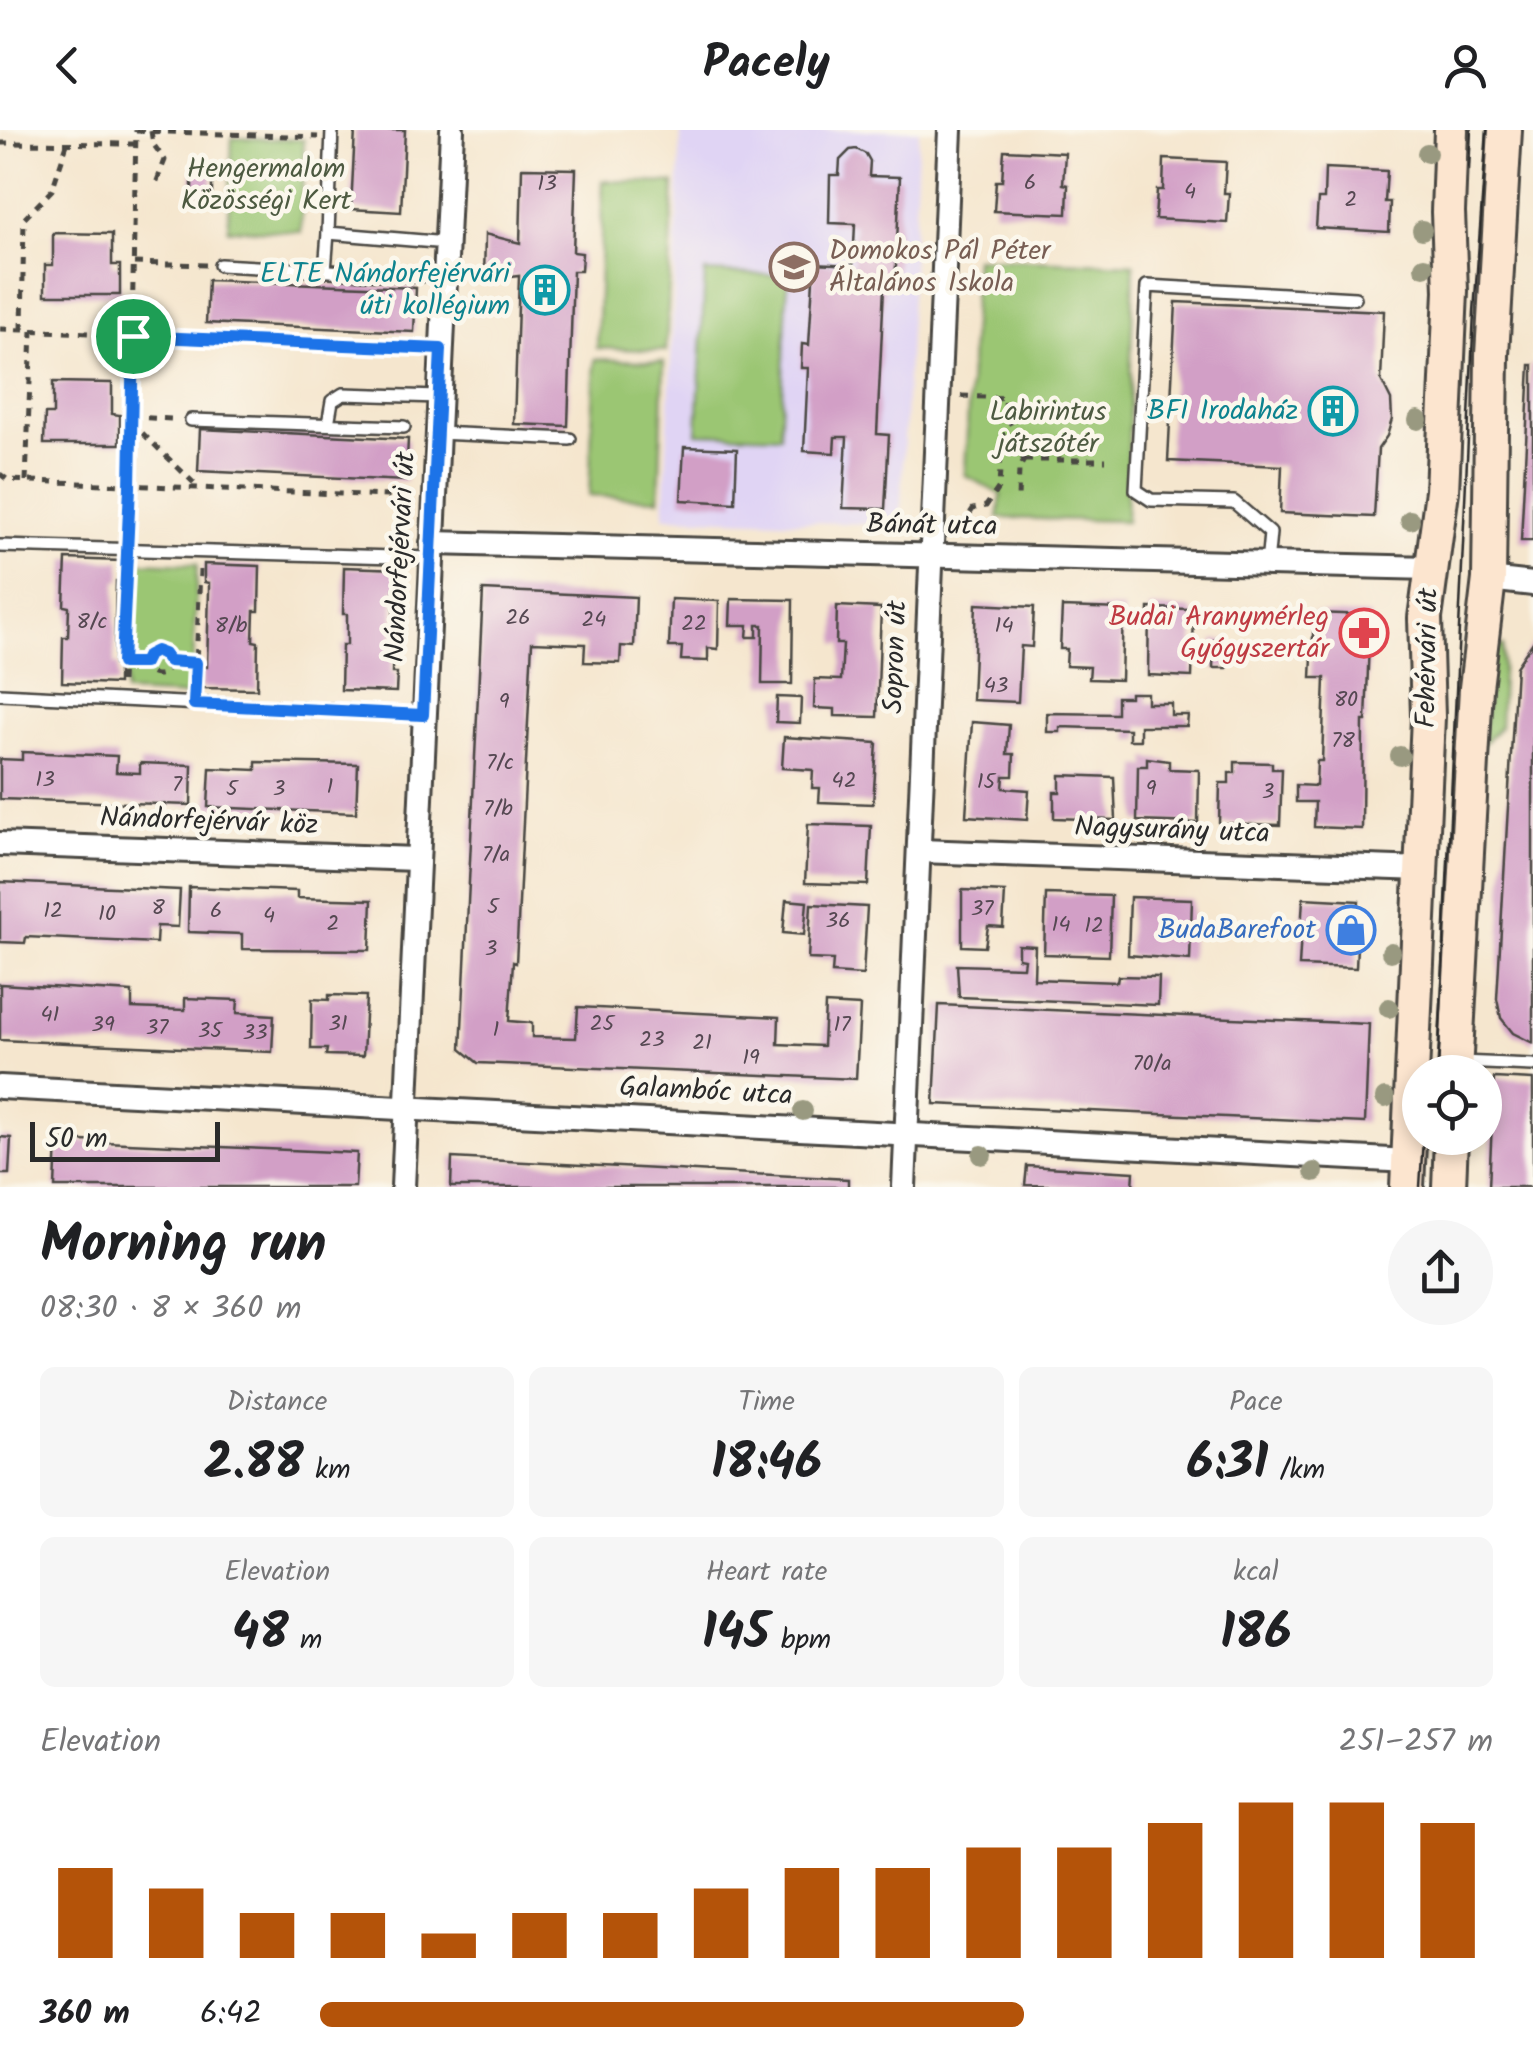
<!DOCTYPE html>
<html lang="en">
<head>
<meta charset="utf-8">
<style>
	body { margin:0; font-family:Kalam,sans-serif; background:#f6f6f6; color:#202124; height:100vh; display:flex; flex-direction:column; font-size:38px; white-space:nowrap }
	* { box-sizing:border-box; margin:0 }
	p { font-size:32px; color:#757577 }
	.icon { flex:none; width:55px; height:55px; fill:none; stroke:currentColor; stroke-width:2; stroke-linecap:round; stroke-linejoin:round }
	.map { position:relative; height:1057px; overflow:hidden }
	.details { display:flex; flex-direction:column; background:#fff; flex:1 }
	.details>* { flex:none }
	.buttons { position:absolute; left:1402px; top:925px; display:grid; gap:20px }
	.buttons a { display:grid; place-items:center; width:100px; height:100px; border-radius:50%; background:#fff; box-shadow:0 5px 15px #0003; font-size:50px }
	.scale { position:absolute; left:30px; bottom:25px; width:190px; box-sizing:border-box; padding-left:10px; border:5px solid #2b2b2b; border-top:0; font-size:28px; line-height:35px; white-space:nowrap; color:#2b2b2b; -webkit-text-stroke:8px #fbf7ec; paint-order:stroke }
	.pin { position:absolute; display:grid; place-items:center; width:85px; height:85px; color:#fff; margin:-42px; border:5px solid #fff; border-radius:50%; box-shadow:0 2px 10px #0007 }
	.round { display:grid; place-items:center; flex:none; width:105px; height:105px; border-radius:52px; background:#f6f6f6 }
	.head { display:flex; align-items:center; justify-content:space-between; height:170px; padding:0 40px }
	h1 { font-size:55px; font-weight:700; line-height:75px }
	.figures { display:grid; grid-template-columns:repeat(3,1fr); gap:15px; height:170px; padding:10px 40px }
	.figures div { display:grid; align-content:center; border-radius:15px; background:#f6f6f6; text-align:center }
	.figures b { font-size:50px; font-weight:700 }
	.figures small { font-size:28px; font-weight:400 }
	.figures p { font-size:28px }
	.chart { height:280px; padding:20px 40px }
	.chart p { display:flex; justify-content:space-between }
	.chart svg { width:100%; height:180px; margin-top:10px; stroke:#b45309; stroke-width:6 }
	ul { padding:0 40px; list-style:none; font-size:32px }
	li { display:grid; grid-template-columns:160px 120px 1fr; align-items:center; height:75px }
	li i { height:25px; border-radius:12px; background:#b45309 }
	header { display:flex; justify-content:space-between; align-items:center; height:130px; padding:0 40px; background:#fff; font-size:45px; font-weight:700 }
	.map>svg:first-child { display:block }
	.built { fill:#e0d4f4 }
	.green { fill:#9bc673; stroke:#63784f; stroke-width:2.5 }
	.building { fill:#d29fc6 }
	.lines { fill:none; stroke-linecap:round; stroke-linejoin:round }
	.lane-casing { stroke:#494743; stroke-width:16 }
	.street-casing { stroke:#494743; stroke-width:28 }
	.secondary-casing { stroke:#494743; stroke-width:38 }
	.path { stroke:#494743; stroke-width:5; stroke-dasharray:8 8; stroke-linecap:butt }
	.lane { stroke:#fff; stroke-width:11 }
	.street { stroke:#fff; stroke-width:22 }
	.secondary { stroke:#fce5cf; stroke-width:32 }
	.tram { stroke:#2b2b2b; stroke-width:2.5 }
	.tree { fill:#999980 }
	.route-casing { stroke:#fff; stroke-width:20 }
	.route { stroke:#1a73e8; stroke-width:12 }
	.labels { text-anchor:middle; dominant-baseline:central; stroke-width:9; stroke-linejoin:round; paint-order:stroke }
	.number-label { font-size:22px; fill:#554852 }
	.park-label { font-size:28px; fill:#4d5a41; stroke:#fbf7ec }
	.education-label { font-size:28px; fill:#785e54; stroke:#fbf7ec; text-anchor:start }
	.culture-label { font-size:28px; fill:#0d838f; stroke:#fbf7ec; text-anchor:end }
	.street-label { font-size:28px; fill:#2b2b2b; stroke:#fbf7ec }
	.health-label { font-size:28px; fill:#be3a42; stroke:#fbf7ec; text-anchor:end }
	.shop-label { font-size:28px; fill:#366cbe; stroke:#fbf7ec; text-anchor:end }
</style>
</head>
<body>
<header><svg class="icon" aria-label="back" viewBox="0 0 24 24"><path d="M15 5l-7 7 7 7"/></svg>Pacely<svg class="icon" aria-label="person" viewBox="0 0 24 24"><circle cx="12" cy="8" r="4"/><path d="M4 21q1-7 8-7t8 7"/></svg></header>
<div class="map">
<svg width="1533" height="1057" viewBox="0 0 1533 1057">
	<rect width="100%" height="100%" fill="#fbf7ec"/>
	<filter id="ink" filterUnits="userSpaceOnUse"><feTurbulence type="fractalNoise" baseFrequency=".01" numOctaves="2"/><feDisplacementMap in="SourceGraphic" scale="20" xChannelSelector="R" yChannelSelector="G"/><feConvolveMatrix kernelMatrix="1 2 1 2 8 2 1 2 1" color-interpolation-filters="sRGB"/></filter>
	<filter id="wash" filterUnits="userSpaceOnUse"><feTurbulence type="fractalNoise" baseFrequency=".0048" numOctaves="4" result="noise"/><feDisplacementMap in="SourceGraphic" scale="40" xChannelSelector="R" yChannelSelector="G"/><feGaussianBlur stdDeviation="2.25" result="paint"/><feColorMatrix in="noise" values="0 0 0 0 0 0 0 0 0 0 0 0 0 0 0 0 0 1.4 0 .05"/><feComposite in="paint" operator="in"/></filter>
	<g filter="url(#wash)">
		<rect width="100%" height="100%" fill="#f5e6ce"/>
		<polygon class="built" points="681,0 919,0 900,395 664,387"/>
		<g class="green">
			<polygon points="232,8 304,10 301,102 228,99"/>
			<polygon points="603,51 674,53 666,221 597,218"/>
			<polygon points="975,128 1134,134 1126,391 998,388 1001,365 965,345"/>
			<polygon points="705,142 788,146 780,306 697,303"/>
			<polygon points="595,229 664,232 659,369 589,366"/>
			<polygon points="130,432 197,434 192,566 125,563"/>
			<polygon points="1494,516 1503,516 1500,597 1482,615"/>
		</g>
		<g id="blocks">
			<g class="building">
				<polygon points="355,0 405,0 401,82 351,79"/>
				<polygon points="856,19 866,24 870,31 869,46 900,47 895,157 884,157 877,304 889,305 885,379 843,378 847,307 835,307 834,323 804,321 808,238 801,238 802,214 809,215 814,133 853,135 855,94 829,93 830,45 839,45 840,30 850,20"/>
				<polygon points="1004,20 1065,23 1063,54 1068,55 1067,84 994,81 996,51 1002,51"/>
				<polygon points="1164,29 1226,32 1224,63 1229,63 1227,93 1155,89 1157,60 1163,60"/>
				<polygon points="522,38 576,39 573,122 582,123 581,141 573,141 568,296 514,294 519,146 484,150 485,104 520,113"/>
				<polygon points="1325,38 1387,41 1385,72 1390,72 1389,102 1316,98 1318,69 1324,69"/>
				<rect x="192" y="42" width="20" height="21"/>
				<polygon points="53,103 112,104 112,135 120,135 120,165 45,165 45,135 53,135"/>
				<polygon points="208,150 416,158 414,202 206,193"/>
				<polygon points="1176,172 1384,181 1381,250 1391,270 1392,289 1387,306 1378,319 1374,387 1280,383 1282,336 1168,331"/>
				<polygon points="1530,235 1533,235 1533,411 1521,411"/>
				<polygon points="53,252 112,253 112,284 120,285 120,314 44,314 45,284 53,284"/>
				<polygon points="200,299 408,309 406,351 198,341"/>
				<polygon points="684,317 737,319 735,373 681,370"/>
				<polygon points="66,429 121,431 121,451 116,451 114,530 114,535 118,535 118,554 62,552 63,507 68,507 69,477 64,476"/>
				<polygon points="204,434 260,436 259,481 254,481 253,511 258,512 257,559 201,558 202,537 207,537 209,460 209,453 204,452"/>
				<polygon points="344,437 400,439 399,459 394,459 392,543 397,543 396,562 341,560 342,515 347,515 347,484 343,484"/>
				<polygon points="483,460 636,467 634,517 621,516 620,533 584,532 585,514 532,512 516,833 513,832 509,891 532,893 532,907 576,908 578,877 779,887 778,914 823,916 825,874 860,876 856,949 478,933 461,919"/>
				<polygon points="671,469 719,471 718,519 708,518 708,531 681,530 682,517 669,517"/>
				<polygon points="731,469 793,470 792,554 762,554 763,495 757,495 757,507 747,507 748,495 730,495"/>
				<polygon points="976,474 1034,477 1032,517 1021,516 1018,572 972,570"/>
				<polygon points="837,476 881,478 877,587 835,586 835,579 814,578 815,549 841,550 843,514 836,514"/>
				<polygon points="1062,477 1123,479 1121,550 1089,549 1090,537 1066,536 1067,519 1060,519"/>
				<polygon points="1149,478 1190,479 1194,484 1192,547 1148,545"/>
				<polygon points="1314,483 1370,485 1366,591 1363,591 1362,699 1314,697 1315,672 1296,672 1296,655 1316,656 1317,631 1322,631 1325,548 1311,548"/>
				<polygon points="1214,510 1228,511 1227,538 1213,538"/>
				<polygon points="1533,512 1533,913 1513,903 1501,888 1497,869 1516,537"/>
				<polygon points="1130,563 1147,563 1147,573 1171,573 1171,585 1188,585 1187,596 1140,596 1140,610 1129,610 1129,599 1060,597 1060,602 1047,602 1047,583 1117,584 1117,567 1130,567"/>
				<polygon points="777,567 801,568 800,593 776,592"/>
				<polygon points="972,592 1009,595 1007,624 1014,624 1013,646 1004,646 1003,658 1029,660 1027,690 966,686"/>
				<polygon points="784,607 877,613 873,674 819,672 820,658 812,658 813,640 782,638"/>
				<polygon points="22,622 117,626 116,642 140,643 140,633 192,635 191,675 0,669 0,629 22,630"/>
				<polygon points="1147,628 1169,631 1169,639 1199,640 1198,693 1137,691 1138,636 1147,636"/>
				<polygon points="256,632 358,634 356,683 208,677 210,638 256,640"/>
				<polygon points="1235,632 1272,633 1272,639 1282,639 1280,695 1219,693 1220,653 1229,653 1229,643 1235,643"/>
				<polygon points="1060,645 1114,647 1116,690 1054,688 1054,662 1060,662"/>
				<polygon points="808,694 871,696 868,755 805,753"/>
				<polygon points="0,752 180,760 178,797 157,796 156,813 26,807 25,813 0,812"/>
				<polygon points="189,757 297,761 297,768 372,770 370,820 242,819 242,804 188,802"/>
				<polygon points="962,760 1005,762 1003,797 988,796 985,817 962,816"/>
				<polygon points="1046,764 1111,766 1109,826 1044,824"/>
				<polygon points="1130,767 1192,769 1190,830 1128,825"/>
				<polygon points="1303,768 1359,771 1356,838 1299,836"/>
				<polygon points="786,770 807,772 804,805 783,803"/>
				<polygon points="811,774 867,777 863,845 832,843 833,830 808,829"/>
				<polygon points="1018,815 1035,816 1034,849 1117,852 1118,846 1159,847 1158,875 959,867 957,835 1023,837 1024,829 1018,828"/>
				<polygon points="0,854 132,862 132,878 185,880 185,868 238,870 237,883 274,885 272,922 0,910"/>
				<polygon points="329,865 366,866 363,926 326,925 327,919 311,919 312,869 329,870"/>
				<polygon points="939,875 1369,894 1365,993 934,974"/>
				<polygon points="1494,948 1533,950 1533,1057 1489,1057"/>
				<polygon points="0,1007 11,1008 9,1044 0,1044"/>
				<polygon points="57,1010 357,1023 355,1057 55,1057"/>
				<polygon points="452,1028 848,1049 848,1057 451,1057"/>
				<polygon points="1027,1036 1134,1042 1133,1057 1025,1055"/>
			</g>
		</g>
	</g>
	<g filter="url(#ink)">
		<use href="#blocks" fill-opacity="0" stroke="#494743" stroke-width="2.5"/>
		<g class="lines">
			<g class="lane-casing">
				<g id="lane">
					<polyline points="332,0 328,103 447,113"/>
					<polyline points="220,135 421,146"/>
					<polyline points="325,141 328,103"/>
					<polyline points="191,290 404,297"/>
					<polyline points="328,294 332,271 343,264 439,267"/>
					<polyline points="437,303 570,309"/>
					<polyline points="0,416 431,428"/>
					<polyline points="1267,435 1270,403 1234,372 1151,370 1136,360 1147,156 1355,168"/>
					<polyline points="0,564 423,585"/>
					<polyline points="1460,932 1533,935"/>
				</g>
			</g>
			<g class="street-casing">
				<g id="street">
					<polyline points="432,413 1431,438"/>
					<polyline points="1489,449 1533,454"/>
					<polyline points="0,714 416,729"/>
					<polyline points="920,721 1423,739"/>
					<polyline points="0,957 1409,1031"/>
					<polyline points="403,1057 452,0"/>
					<polyline points="904,1057 950,0"/>
				</g>
			</g>
			<g class="secondary-casing">
				<g id="secondary">
					<polyline points="1455,942 1476,558 1489,449 1492,225 1505,0"/>
					<polyline points="1407,1057 1428,587 1425,488 1442,361 1451,161 1448,82 1451,0"/>
					<polyline points="1449,1057 1451,1008"/>
				</g>
			</g>
			<g class="path">
				<polyline points="136,1 318,7"/>
				<polyline points="151,1 153,14 165,30 155,56"/>
				<polyline points="0,13 136,14"/>
				<polyline points="134,133 206,135"/>
				<polyline points="0,199 422,218"/>
				<polyline points="22,200 24,89 52,60 67,14"/>
				<polyline points="961,266 1005,268 1006,284 1017,306 1012,315 1001,323 999,357 986,376 973,379 965,391"/>
				<polyline points="131,287 173,289"/>
				<polyline points="131,292 198,357"/>
				<polyline points="1012,315 1024,330 1019,339 1018,369"/>
				<polyline points="1024,330 1106,330"/>
				<polyline points="0,344 8,350 411,367"/>
				<polyline points="26,351 32,201"/>
				<polyline points="128,402 136,0"/>
				<circle cx="157" cy="533" r="12"/>
				<polyline points="169,531 195,533"/>
				<polyline points="122,533 144,533"/>
				<polyline points="121,552 125,438"/>
				<polyline points="195,559 200,440"/>
			</g>
			<use href="#lane" class="lane"/>
			<use href="#street" class="street"/>
			<use href="#secondary" class="secondary"/>
			<g class="tram">
				<polyline points="1469,40 1471,0"/>
				<polyline points="1438,942 1474,182 1487,0"/>
				<polyline points="1420,1057 1423,1008"/>
			</g>
		</g>
		<g class="tree">
			<circle cx="1427" cy="23" r="10"/>
			<circle cx="1422" cy="100" r="10"/>
			<circle cx="1424" cy="137" r="10"/>
			<circle cx="1418" cy="290" r="10"/>
			<circle cx="1410" cy="390" r="10"/>
			<circle cx="1400" cy="626" r="10"/>
			<circle cx="1391" cy="822" r="10"/>
			<circle cx="1389" cy="878" r="10"/>
			<circle cx="1385" cy="968" r="10"/>
			<circle cx="803" cy="981" r="10"/>
			<circle cx="982" cy="1025" r="10"/>
			<circle cx="1314" cy="1042" r="10"/>
		</g>
	</g>
	<g class="lines" filter="url(#ink)">
		<g class="route-casing">
			<polygon id="route" points="133,206 441,219 423,585 194,574 196,533 169,531 164,524 156,521 148,525 144,533 122,533 130,357"/>
		</g>
		<use href="#route" class="route"/>
	</g>
	<defs>
		<g id="school-ring" transform="scale(2.5)"><circle r="9.5" fill="#fbf7ec" stroke="#8d6e63" stroke-width="1.5"/><path d="M0-5L7-2L0 1L-7-2ZM-4 1L0 2.5L4 1V4Q0 6-4 4Z" fill="#8d6e63"/></g>
		<g id="building-ring" transform="scale(2.5)"><circle r="9.5" fill="#fbf7ec" stroke="#0f9aa8" stroke-width="1.5"/><path d="M-4-6H4V6H1V3H-1V6H-4ZM-2.5-4.3h1.7v1.8h-1.7ZM.8-4.3h1.7v1.8H.8ZM-2.5-1h1.7V.8h-1.7ZM.8-1h1.7V.8H.8Z" fill="#0f9aa8"/></g>
		<g id="pharmacy-ring" transform="scale(2.5)"><circle r="9.5" fill="#fbf7ec" stroke="#e0444e" stroke-width="1.5"/><path d="M-2-6h4v4h4v4h-4v4h-4v-4h-4v-4h4Z" fill="#e0444e"/></g>
		<g id="shop-ring" transform="scale(2.5)"><circle r="9.5" fill="#fbf7ec" stroke="#3f7fe0" stroke-width="1.5"/><path d="M-5-2.5h2.3a2.7 3.5 0 0 1 5.4 0H5L5.5 6h-11ZM-1.5-2.5h3a1.5 2.3 0 0 0-3 0Z" fill="#3f7fe0"/></g>
	</defs>
	<g fill-rule="evenodd">
		<use href="#school-ring" x="794" y="137"/>
		<use href="#building-ring" x="545" y="160"/>
		<use href="#building-ring" x="1333" y="281"/>
		<use href="#pharmacy-ring" x="1364" y="503"/>
		<use href="#shop-ring" x="1351" y="800"/>
	</g>
	<g class="labels">
		<g class="number-label">
			<text x="1030" y="53">6</text>
			<text x="547" y="54">13</text>
			<text x="1190" y="62">4</text>
			<text x="1351" y="70">2</text>
			<text x="518" y="488">26</text>
			<text x="594" y="490">24</text>
			<text x="92" y="492">8/c</text>
			<text x="694" y="494">22</text>
			<text x="231" y="496">8/b</text>
			<text x="1004" y="496">14</text>
			<text x="996" y="556">43</text>
			<text x="1346" y="570">80</text>
			<text x="504" y="572">9</text>
			<text x="1343" y="611">78</text>
			<text x="500" y="633">7/c</text>
			<text x="45" y="650">13</text>
			<text x="844" y="651">42</text>
			<text x="986" y="652">15</text>
			<text x="177" y="655">7</text>
			<text x="330" y="657">1</text>
			<text x="232" y="659">5</text>
			<text x="279" y="659">3</text>
			<text x="1151" y="659">9</text>
			<text x="1268" y="662">3</text>
			<text x="498" y="679">7/b</text>
			<text x="496" y="725">7/a</text>
			<text x="493" y="777">5</text>
			<text x="158" y="778">8</text>
			<text x="982" y="779">37</text>
			<text x="53" y="781">12</text>
			<text x="216" y="781">6</text>
			<text x="107" y="784">10</text>
			<text x="269" y="786">4</text>
			<text x="838" y="791">36</text>
			<text x="333" y="794">2</text>
			<text x="1061" y="795">14</text>
			<text x="1094" y="796">12</text>
			<text x="491" y="819">3</text>
			<text x="50" y="885">41</text>
			<text x="338" y="894">31</text>
			<text x="602" y="894">25</text>
			<text x="103" y="895">39</text>
			<text x="842" y="895">17</text>
			<text x="157" y="898">37</text>
			<text x="496" y="900">1</text>
			<text x="210" y="901">35</text>
			<text x="255" y="903">33</text>
			<text x="652" y="910">23</text>
			<text x="702" y="913">21</text>
			<text x="751" y="928">19</text>
			<text x="1152" y="934">70/a</text>
		</g>
		<g class="park-label">
			<text x="266" y="39">Hengermalom<tspan x="266" dy="32">Közösségi Kert</tspan></text>
			<text x="1048" y="282">Labirintus<tspan x="1048" dy="32">játszótér</tspan></text>
		</g>
		<g class="education-label">
			<text x="829" y="121">Domokos Pál Péter<tspan x="829" dy="32">Általános Iskola</tspan></text>
		</g>
		<g class="culture-label">
			<text x="510" y="144">ELTE Nándorfejérvári<tspan x="510" dy="32">úti kollégium</tspan></text>
			<text x="1298" y="281">BFI Irodaház</text>
		</g>
		<g class="street-label">
			<text transform="translate(932 396) rotate(1)">Bánát utca</text>
			<text transform="translate(401 427) rotate(-87)">Nándorfejérvári út</text>
			<text transform="translate(896 527) rotate(-88)">Sopron út</text>
			<text transform="translate(1428 528) rotate(-89)">Fehérvári út</text>
			<text transform="translate(209 692) rotate(2)">Nándorfejérvár köz</text>
			<text transform="translate(1172 701) rotate(2)">Nagysurány utca</text>
			<text transform="translate(706 962) rotate(3)">Galambóc utca</text>
		</g>
		<g class="health-label">
			<text x="1329" y="487">Budai Aranymérleg<tspan x="1329" dy="32">Gyógyszertár</tspan></text>
		</g>
		<g class="shop-label">
			<text x="1316" y="800">BudaBarefoot</text>
		</g>
	</g>
</svg>
<div class="buttons">
<a><svg class="icon" aria-label="locate" viewBox="0 0 24 24"><circle cx="12" cy="12" r="6"/><path d="M12 2v4M12 18v4M2 12h4M18 12h4"/></svg></a>
</div>
<div class="scale">50 m</div>
<div class="pin" style="left:133px;top:206px;background:#1e9e55"><svg class="icon" aria-label="arrive" viewBox="0 0 24 24"><path d="M6 21V4h12l-3 4 3 4H6"/></svg></div>
</div>
<section class="details">
<div class="head"><div><h1>Morning run</h1><p>08:30 · 8 × 360 m</p></div><a class="round"><svg class="icon" aria-label="share" viewBox="0 0 24 24"><path d="M12 15V3M7 8l5-5 5 5M5 13v7h14v-7"/></svg></a></div>
<div class="figures">
<div><p>Distance</p><b>2.88<small> km</small></b></div>
<div><p>Time</p><b>18:46</b></div>
<div><p>Pace</p><b>6:31<small> /km</small></b></div>
</div>
<div class="figures">
<div><p>Elevation</p><b>48<small> m</small></b></div>
<div><p>Heart rate</p><b>145<small> bpm</small></b></div>
<div><p>kcal</p><b>186</b></div>
</div>
<div class="chart"><p><span>Elevation</span>251–257 m</p>
<svg viewBox="0 0 160 44" preserveAspectRatio="none"><path d="M5 44V22M15 44V27M25 44V33M35 44V33M45 44V38M55 44V33M65 44V33M75 44V27M85 44V22M95 44V22M105 44V17M115 44V17M125 44V11M135 44V6M145 44V6M155 44V11"/></svg>
</div>
<ul>
<li><b>360 m</b>6:42<i style="width:60%"></i></li>
</ul>
</section>
</body>
</html>
